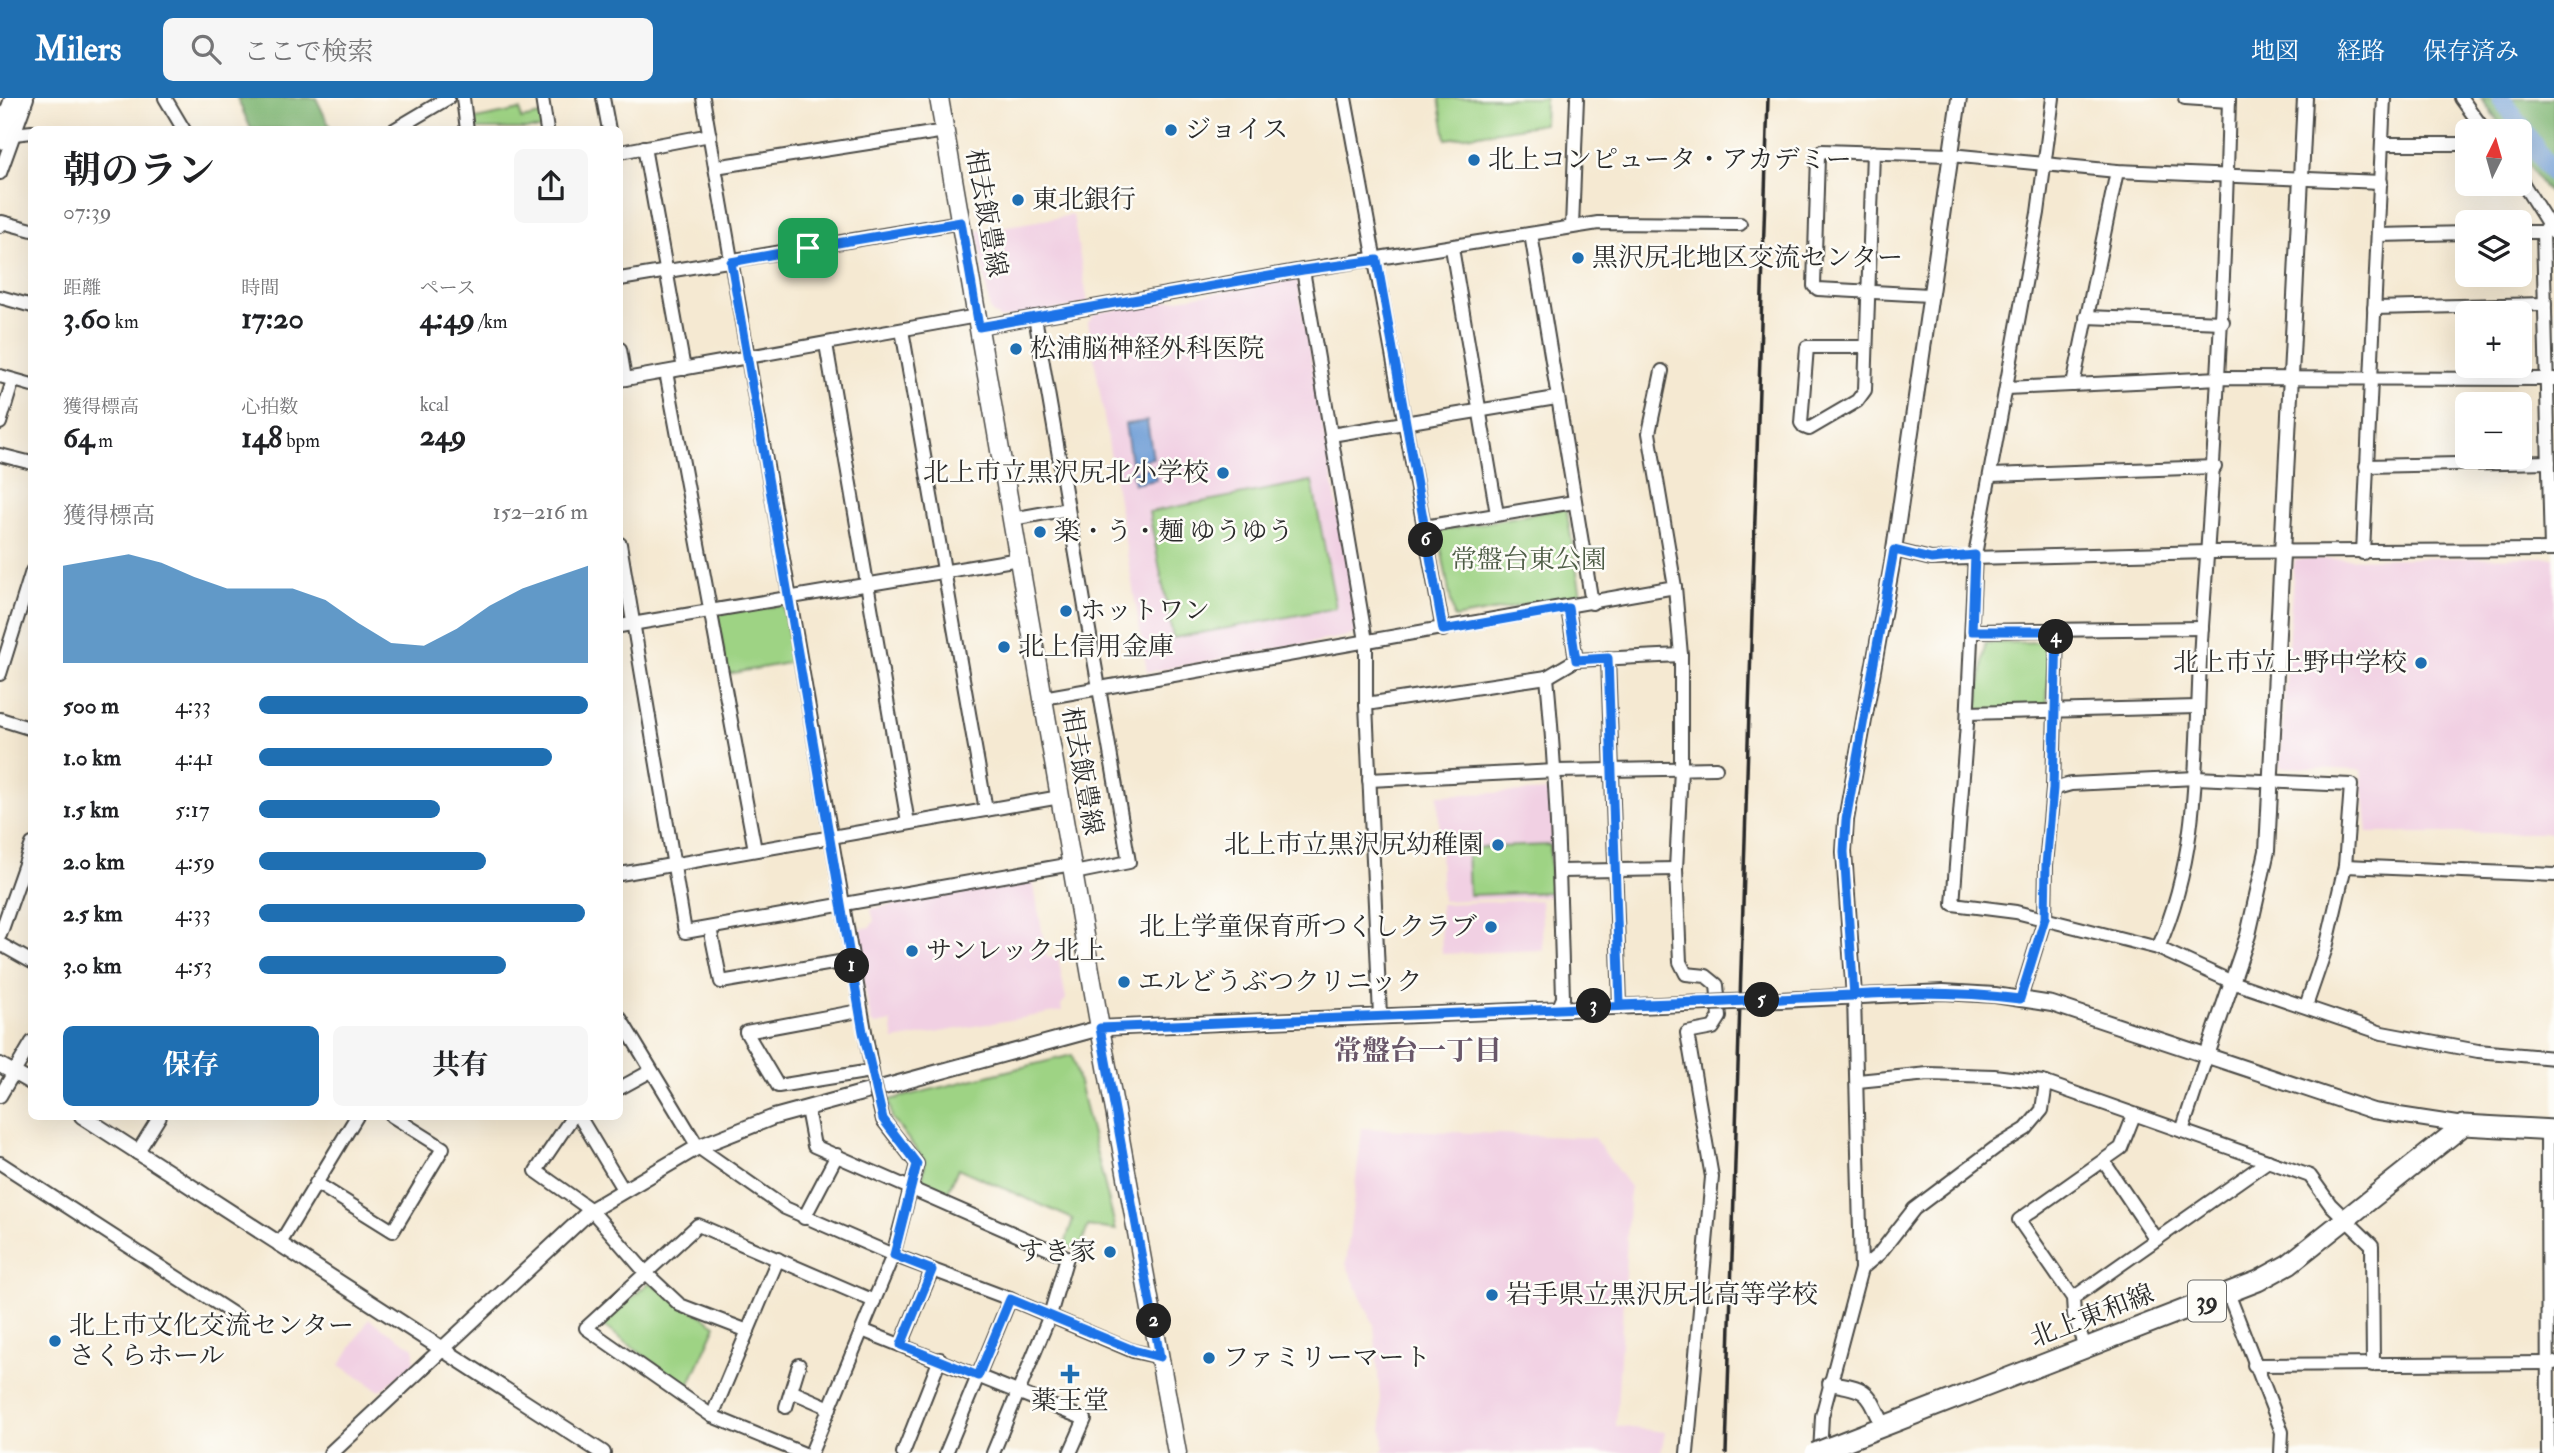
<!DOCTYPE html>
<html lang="ja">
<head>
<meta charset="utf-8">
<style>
	body { margin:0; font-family:"IM FELL Double Pica","Noto Serif JP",serif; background:#f6f6f6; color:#202124; height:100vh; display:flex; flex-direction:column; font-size:26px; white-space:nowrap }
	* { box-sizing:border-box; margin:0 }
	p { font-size:23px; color:#757577 }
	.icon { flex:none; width:38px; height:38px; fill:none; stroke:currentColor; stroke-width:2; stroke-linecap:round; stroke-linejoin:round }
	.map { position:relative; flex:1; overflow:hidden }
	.drawer { position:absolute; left:28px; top:28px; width:595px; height:994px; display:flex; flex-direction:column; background:#fff; border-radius:10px; box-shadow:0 7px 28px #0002 }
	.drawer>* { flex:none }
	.needle { width:46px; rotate:5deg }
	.controls { position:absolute; left:2455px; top:21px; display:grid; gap:14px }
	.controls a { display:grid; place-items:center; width:77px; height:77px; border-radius:10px; background:#fff; box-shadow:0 7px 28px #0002; font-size:35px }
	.pin { position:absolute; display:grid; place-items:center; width:60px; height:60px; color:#fff; margin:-30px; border-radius:14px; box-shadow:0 4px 10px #0006 }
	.km { position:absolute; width:35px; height:35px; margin:-18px; border-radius:50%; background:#222; color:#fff; font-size:19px; line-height:35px; text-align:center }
	.round { display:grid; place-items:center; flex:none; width:74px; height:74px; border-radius:10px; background:#f6f6f6 }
	.overview { display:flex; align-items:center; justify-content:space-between; height:119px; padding:0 35px }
	h1 { font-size:38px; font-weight:700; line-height:52px }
	.figures { display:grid; grid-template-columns:repeat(3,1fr); gap:10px; height:119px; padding:7px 35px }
	.figures div { display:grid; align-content:center }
	.figures b { font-size:30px; font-weight:700 }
	.figures small { font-size:19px; font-weight:400 }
	.figures p { font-size:19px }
	.chart { height:196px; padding:14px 35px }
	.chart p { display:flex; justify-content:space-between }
	.chart svg { width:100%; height:126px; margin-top:7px; fill:#1f6fb2; opacity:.7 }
	.cta { display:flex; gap:14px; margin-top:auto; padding:14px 35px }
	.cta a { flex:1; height:80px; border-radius:10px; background:#1f6fb2; color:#fff; font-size:28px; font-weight:700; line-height:80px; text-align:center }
	.cta a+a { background:#f6f6f6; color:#202124 }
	ul { padding:0 35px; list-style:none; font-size:23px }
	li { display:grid; grid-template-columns:112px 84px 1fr; align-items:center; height:52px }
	li i { height:18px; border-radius:9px; background:#1f6fb2 }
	header { display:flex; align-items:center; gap:42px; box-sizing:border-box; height:98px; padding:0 35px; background:#1f6fb2; color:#fff }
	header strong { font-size:33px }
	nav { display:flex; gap:38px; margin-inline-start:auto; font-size:24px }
	.search { width:490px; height:63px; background:#f6f6f6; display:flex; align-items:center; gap:18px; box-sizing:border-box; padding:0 24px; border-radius:10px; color:#757577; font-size:26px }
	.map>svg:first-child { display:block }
	.built { fill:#f1d0e3 }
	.green { fill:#9ed384; stroke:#647f58; stroke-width:2 }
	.forest { fill:#7eb572; stroke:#54704e; stroke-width:2 }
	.water { fill:#6d9cd6; stroke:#4c6480; stroke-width:2 }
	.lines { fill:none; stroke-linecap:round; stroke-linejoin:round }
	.river { stroke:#6d9cd6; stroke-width:19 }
	.minor-casing { stroke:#494844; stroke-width:16 }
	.tertiary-casing { stroke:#494844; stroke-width:18 }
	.secondary-casing { stroke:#494844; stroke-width:21 }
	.primary-casing { stroke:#494844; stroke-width:23 }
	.trunk-casing { stroke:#494844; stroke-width:23 }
	.minor { stroke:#fff; stroke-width:12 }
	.tertiary { stroke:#fff; stroke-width:14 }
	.secondary { stroke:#fff; stroke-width:18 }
	.primary { stroke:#fff; stroke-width:19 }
	.trunk { stroke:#fff; stroke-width:19 }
	.rail { stroke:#2b2b2b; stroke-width:3.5 }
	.minor-bridge-casing { stroke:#494844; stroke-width:16; stroke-linecap:butt }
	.tertiary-bridge-casing { stroke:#494844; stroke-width:18; stroke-linecap:butt }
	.primary-bridge-casing { stroke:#494844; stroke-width:23; stroke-linecap:butt }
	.minor-bridge { stroke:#fff; stroke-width:12 }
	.tertiary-bridge { stroke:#fff; stroke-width:14 }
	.primary-bridge { stroke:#fff; stroke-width:19 }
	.route-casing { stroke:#fff; stroke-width:14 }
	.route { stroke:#1a73e8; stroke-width:9 }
	.poi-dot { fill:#1f6fb2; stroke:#fdfcf7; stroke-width:2.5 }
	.labels { text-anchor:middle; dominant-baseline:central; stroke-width:5; stroke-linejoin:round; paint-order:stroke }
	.shield { fill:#fdfcf7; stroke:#6a6a68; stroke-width:2 }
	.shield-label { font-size:24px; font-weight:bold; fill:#2b2b2b }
	.poi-label { font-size:26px; fill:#2b2b2b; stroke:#fdfcf7; text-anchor:start }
	.street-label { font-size:26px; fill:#2b2b2b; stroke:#fdfcf7 }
	.park-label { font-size:26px; fill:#4e5d46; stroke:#fdfcf7 }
	.neighbourhood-label { font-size:28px; font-weight:bold; fill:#695769; stroke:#fdfcf7 }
</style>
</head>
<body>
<header>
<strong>Milers</strong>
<div class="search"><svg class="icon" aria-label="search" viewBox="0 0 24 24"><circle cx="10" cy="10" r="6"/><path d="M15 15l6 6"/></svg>ここで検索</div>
<nav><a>地図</a><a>経路</a><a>保存済み</a></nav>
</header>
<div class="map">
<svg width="2554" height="1355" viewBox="0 0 2554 1355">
	<rect width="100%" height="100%" fill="#fdfcf7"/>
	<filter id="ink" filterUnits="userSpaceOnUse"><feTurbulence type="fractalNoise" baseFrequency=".0143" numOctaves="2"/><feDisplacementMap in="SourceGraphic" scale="14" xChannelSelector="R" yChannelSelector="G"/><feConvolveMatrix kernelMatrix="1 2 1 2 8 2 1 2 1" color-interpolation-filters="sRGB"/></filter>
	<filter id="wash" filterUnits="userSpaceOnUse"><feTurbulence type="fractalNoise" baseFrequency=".00686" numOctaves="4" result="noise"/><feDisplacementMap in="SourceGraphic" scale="28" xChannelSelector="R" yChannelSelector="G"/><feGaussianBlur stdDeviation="1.57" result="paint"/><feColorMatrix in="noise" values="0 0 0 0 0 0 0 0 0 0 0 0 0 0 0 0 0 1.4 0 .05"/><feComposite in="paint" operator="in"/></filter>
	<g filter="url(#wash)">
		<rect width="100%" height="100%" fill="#f5e9d2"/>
		<g class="built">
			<polygon points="1073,117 1088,206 1000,221 990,213 977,133"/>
			<polygon points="1297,181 1358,527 1354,537 1147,574 1088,224 1096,215"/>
			<polygon points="2554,459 2554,735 2368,735 2361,672 2280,669 2294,461"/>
			<polygon points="1554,693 1556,798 1442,803 1438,697"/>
			<polygon points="1027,780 1033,783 1047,860 1058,858 1066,901 1061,907 1062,913 894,942 891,924 876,927 871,924 855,832 870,829 874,823 871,811"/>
			<polygon points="1541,802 1543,852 1442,856 1440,806"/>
			<polygon points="1362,1030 1594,1040 1630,1089 1616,1328 1665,1334 1661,1355 1380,1355 1384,1350 1374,1227 1346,1166"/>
			<polygon points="369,1221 414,1250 414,1266 380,1293 340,1267"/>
		</g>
		<g class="green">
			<polygon points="1439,0 1545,0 1544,26 1446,41"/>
			<polygon points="520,12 521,21 541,17 544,31 473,31 471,22"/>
			<polygon points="1312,383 1336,510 1173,540 1149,414"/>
			<polygon points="1566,410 1581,497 1454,520 1438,433"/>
			<polygon points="783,507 794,564 727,576 717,516"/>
			<polygon points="2051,544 2046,616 1977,617 1985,545"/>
			<polygon points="1550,747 1551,794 1469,797 1467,750"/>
			<polygon points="1072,957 1116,1132 1088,1128 1079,1154 1065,1146 1073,1121 958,1070 947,1096 922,1086 925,1063 892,1020 889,1002"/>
			<polygon points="650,1184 716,1227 688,1290 601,1226"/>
		</g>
		<g class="forest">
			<polygon points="237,0 316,0 331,31 251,31"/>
			<polygon points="2481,0 2554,0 2554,103 2520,55 2520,33 2505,33"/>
		</g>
		<g class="water">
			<polygon points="1147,323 1153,360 1131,364 1125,326"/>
			<polygon points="1154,369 1156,382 1134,386 1132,373"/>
		</g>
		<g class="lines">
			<polyline class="river" points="2501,0 2554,77"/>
		</g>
	</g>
	<g filter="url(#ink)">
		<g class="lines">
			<g class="minor-casing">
				<g id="minor">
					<polyline points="165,0 184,32"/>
					<polyline points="463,0 467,32"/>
					<polyline points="542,0 547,32"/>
					<polyline points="603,0 609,32"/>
					<polyline points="703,0 874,985"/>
					<polyline points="1345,0 1443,532"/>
					<polyline points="2053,0 2038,115 1975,457 1967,626 1953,806 2016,814 2158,850 2232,884 2382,935 2478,953 2554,960"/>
					<polyline points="2185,0 2229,3"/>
					<polyline points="2461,0 2485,33"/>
					<polyline points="394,32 448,0"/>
					<polyline points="14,36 32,34"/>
					<polyline points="2383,46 2468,46"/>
					<polyline points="644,49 684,271"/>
					<polyline points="620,54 710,37"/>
					<polyline points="715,69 945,33"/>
					<polyline points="0,75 27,0"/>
					<polyline points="2520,81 2554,135"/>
					<polyline points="2548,126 2543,134 2551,452"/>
					<polyline points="0,128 2,124 32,132"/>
					<polyline points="1572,129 1577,0"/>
					<polyline points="2520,134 2543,134"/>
					<polyline points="1531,136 1592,505"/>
					<polyline points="2378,137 2468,135"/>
					<polyline points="1452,150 1497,416"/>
					<polyline points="1303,172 1366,543 1366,606 1380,918"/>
					<polyline points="620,181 961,124"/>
					<polyline points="1929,197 1818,191 1814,188 1818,58 1822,53 1950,57 2117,73 2381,84"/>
					<polyline points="0,199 32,208"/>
					<polyline points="2374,210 2545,206"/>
					<polyline points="1035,219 1129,764 1074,775"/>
					<polyline points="2086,219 2223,224"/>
					<polyline points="979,229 1303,172 1598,125 1740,126"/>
					<polyline points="902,232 986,712"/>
					<polyline points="826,246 908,725"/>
					<polyline points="1866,249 1807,249 1801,325 1804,329 1809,331 1857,303 1865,292 1873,54"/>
					<polyline points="620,251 625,281"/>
					<polyline points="1662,273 1649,335 1675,489 1681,557 1681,671 1676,771 1680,864 1686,876 1706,878 1717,887 1720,919 1713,930 1687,935 1712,1079 1687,1355"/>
					<polyline points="666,274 755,752"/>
					<polyline points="0,278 32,287"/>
					<polyline points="620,282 977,218"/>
					<polyline points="2073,287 2117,73"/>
					<polyline points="2007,290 2220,280 2554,281"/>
					<polyline points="0,325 13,282"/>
					<polyline points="1331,337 1556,300"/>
					<polyline points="0,357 32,365"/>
					<polyline points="2366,368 2549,364"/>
					<polyline points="1991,377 2215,369"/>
					<polyline points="1012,421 1068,411"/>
					<polyline points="1424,429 1574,404"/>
					<polyline points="620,446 685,834 1072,766"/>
					<polyline points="1894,452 1931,461 2209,454 2554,452"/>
					<polyline points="2363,455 2384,0"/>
					<polyline points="1568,510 1576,562"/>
					<polyline points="620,528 1019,461"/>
					<polyline points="1972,533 2202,530"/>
					<polyline points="1608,560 1620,907"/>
					<polyline points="0,576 32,473"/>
					<path d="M1547,579C1557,686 1560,793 1563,900L1559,909"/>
					<polyline points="1043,600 1675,489"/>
					<polyline points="1366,606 1547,579 1576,562 1681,557"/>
					<polyline points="1968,615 2197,609"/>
					<polyline points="0,621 32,631"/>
					<polyline points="1369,682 1556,673 1716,670"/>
					<polyline points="2053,691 2071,686 2196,680 2351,687 2345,768 2326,850 2306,908"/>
					<polyline points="2345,768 2554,777"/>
					<polyline points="1560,773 1676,771"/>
					<polyline points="620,776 1060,699"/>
					<polyline points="710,830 721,884 851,862"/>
					<polyline points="0,837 32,746"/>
					<polyline points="0,846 32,864"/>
					<path d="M2158,850C2204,748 2194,637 2202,528C2215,352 2225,177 2229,0"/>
					<polyline points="2020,901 2045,820 2046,767 2053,691 2057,533"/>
					<polyline points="859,913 746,934 778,988 871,973"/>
					<polyline points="620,920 698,1049 785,1110 893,1157 1010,1201 1133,1253 1160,1259"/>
					<polyline points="1858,983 1928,976 1994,978 2043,984 2310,1078 2330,1106 2372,1147 2373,1267"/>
					<polyline points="620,990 651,973"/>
					<polyline points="0,998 32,944"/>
					<polyline points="807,1011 814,1048 1067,1159 1050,1217 993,1355"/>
					<polyline points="573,1018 536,1073 591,1112 646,1175 680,1207 748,1233"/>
					<polyline points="579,1018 624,1093"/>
					<polyline points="2547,1031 2548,1355"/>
					<polyline points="2182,1033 2207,957"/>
					<polyline points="137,1055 160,1018"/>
					<polyline points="2104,1064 2155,1140"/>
					<polyline points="0,1065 238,1219"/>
					<polyline points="316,1085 393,1133 443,1050 392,1018"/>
					<polyline points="804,1120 837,1057"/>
					<polyline points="279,1147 357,1018"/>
					<polyline points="1861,1171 1879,1156 1914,1111 1995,1050 2026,1031 2042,1012 2046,985"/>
					<polyline points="2228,1195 2282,1334 2281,1355"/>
					<polyline points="2073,1200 2268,1063"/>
					<polyline points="862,1232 1085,1321 1070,1355"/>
					<polyline points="901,1247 932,1172"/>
					<polyline points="2085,1249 2074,1217 2073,1200 2019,1122 2121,1050 2134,1017"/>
					<polyline points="799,1267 791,1293 830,1310"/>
					<polyline points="2254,1267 2554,1265"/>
					<polyline points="786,1309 791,1293"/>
					<polyline points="712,1318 778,1161"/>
					<polyline points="802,1355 712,1318 586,1230 698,1127 874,1203"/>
					<polyline points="811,1355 893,1157 917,1066 883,1022"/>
					<polyline points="903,1355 940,1261"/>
					<polyline points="946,1355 1010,1201"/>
					<polyline points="1820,1355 1822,1318 1861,1171 1854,898"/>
				</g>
			</g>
			<g class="tertiary-casing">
				<g id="tertiary">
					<polyline points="1854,898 1844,754 1846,722 1892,466 1959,0"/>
					<polyline points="1780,902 1943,894 1995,897 2052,906 2373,1013 2464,1027"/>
					<polyline points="2207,957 2248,837 2267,753 2305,0"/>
					<polyline points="0,967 32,985"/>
					<polyline points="82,1018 603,1355"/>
					<path d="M1830,1285C1869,1291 1867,1293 1883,1327"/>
					<polyline points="331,1355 591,1112 698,1049 774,1019 1100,930 1708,905"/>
				</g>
			</g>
			<g class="secondary-casing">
				<polyline id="secondary" points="939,0 1100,930 1177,1355"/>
			</g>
			<g class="primary-casing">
				<polyline id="primary" points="1830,1349 2258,1183 2289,1166 2464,1027 2554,1032"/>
			</g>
			<g class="trunk-casing">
				<polyline id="trunk" points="0,41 15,0"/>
			</g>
			<use href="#minor" class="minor"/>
			<use href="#tertiary" class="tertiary"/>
			<use href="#secondary" class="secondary"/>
			<use href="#primary" class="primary"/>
			<use href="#trunk" class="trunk"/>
			<polyline class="rail" points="1726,1355 1768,0"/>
			<g class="minor-bridge-casing">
				<polyline id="minor-bridge" points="874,985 883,1022"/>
			</g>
			<g class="tertiary-bridge-casing">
				<polyline id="tertiary-bridge" points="1708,905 1780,902"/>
			</g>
			<g class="primary-bridge-casing">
				<polyline id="primary-bridge" points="1815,1355 1830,1349"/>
			</g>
			<use href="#minor-bridge" class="minor-bridge"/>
			<use href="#tertiary-bridge" class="tertiary-bridge"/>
			<use href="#primary-bridge" class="primary-bridge"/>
		</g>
	</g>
	<g class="lines" filter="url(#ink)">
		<g class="route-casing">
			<path id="route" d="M808,150L731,164L863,934L883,1021L917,1066L894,1157L932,1172L901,1247L978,1278L1010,1201L1133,1252L1160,1259L1100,930C1302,921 1505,912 1708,905C1811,901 1917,887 2020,901L2045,820L2046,767L2053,691L2057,533H1972L1975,457L1931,461L1894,452L1846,722L1844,754L1854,898L1620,907L1608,560L1576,562L1568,510L1443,532L1377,162L1303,172L979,229L961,124L808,150"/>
		</g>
		<use href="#route" class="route"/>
	</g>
	<g class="poi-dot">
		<circle cx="1171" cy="32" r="7"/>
		<circle cx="1474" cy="62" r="7"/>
		<circle cx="1018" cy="102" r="7"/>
		<circle cx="1578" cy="160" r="7"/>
		<circle cx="1016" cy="251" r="7"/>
		<circle cx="1223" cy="375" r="7"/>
		<circle cx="1040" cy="434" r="7"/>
		<circle cx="1066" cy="513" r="7"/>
		<circle cx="1004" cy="549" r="7"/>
		<circle cx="2421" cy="565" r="7"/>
		<circle cx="1498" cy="747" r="7"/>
		<circle cx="1491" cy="829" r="7"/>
		<circle cx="912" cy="853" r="7"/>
		<circle cx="1124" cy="884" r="7"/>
		<circle cx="1110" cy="1154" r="7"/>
		<circle cx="1492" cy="1197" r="7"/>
		<circle cx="55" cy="1243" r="7"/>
		<circle cx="1209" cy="1260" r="7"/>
		<path d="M1066.5 1265.5h7v7h7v7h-7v7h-7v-7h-7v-7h7z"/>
	</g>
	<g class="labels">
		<rect class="shield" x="2188" y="1182.5" width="38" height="41" rx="5"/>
		<g class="shield-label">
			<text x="2207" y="1203">39</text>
		</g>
		<g class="poi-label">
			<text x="1185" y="32">ジョイス</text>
			<text x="1488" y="62">北上コンピュータ・アカデミー</text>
			<text x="1032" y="102">東北銀行</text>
			<text x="1592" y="160">黒沢尻北地区交流センター</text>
			<text x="1030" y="251">松浦脳神経外科医院</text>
			<text x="1209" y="375" text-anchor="end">北上市立黒沢尻北小学校</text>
			<text x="1054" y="434">楽・う・麺 ゆうゆう</text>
			<text x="1080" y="513">ホットワン</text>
			<text x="1018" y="549">北上信用金庫</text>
			<text x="2407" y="565" text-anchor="end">北上市立上野中学校</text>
			<text x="1484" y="747" text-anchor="end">北上市立黒沢尻幼稚園</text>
			<text x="1477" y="829" text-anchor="end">北上学童保育所つくしクラブ</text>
			<text x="926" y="853">サンレック北上</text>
			<text x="1138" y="884">エルどうぶつクリニック</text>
			<text x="1096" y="1154" text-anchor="end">すき家</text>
			<text x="1506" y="1197">岩手県立黒沢尻北高等学校</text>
			<text x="69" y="1228">北上市文化交流センター<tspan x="69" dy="30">さくらホール</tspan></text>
			<text x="1223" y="1260">ファミリーマート</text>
			<text x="1070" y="1303" text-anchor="middle">薬王堂</text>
		</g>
		<g class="street-label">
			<text transform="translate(986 115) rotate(80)">相去飯豊線</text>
			<text transform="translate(1082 673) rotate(80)">相去飯豊線</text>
			<text transform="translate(2092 1218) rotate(-21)">北上東和線</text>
		</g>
		<g class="park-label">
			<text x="1529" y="462">常盤台東公園</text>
		</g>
		<g class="neighbourhood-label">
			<text x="1418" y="953">常盤台一丁目</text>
		</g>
	</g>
</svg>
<div class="controls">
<a><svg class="needle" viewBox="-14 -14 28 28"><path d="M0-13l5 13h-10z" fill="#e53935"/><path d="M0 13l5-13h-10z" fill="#757577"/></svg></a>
<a><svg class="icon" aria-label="layers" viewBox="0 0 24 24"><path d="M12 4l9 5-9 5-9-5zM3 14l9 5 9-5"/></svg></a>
<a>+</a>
<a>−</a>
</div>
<div class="pin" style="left:808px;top:150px;background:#1e9e55"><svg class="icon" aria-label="arrive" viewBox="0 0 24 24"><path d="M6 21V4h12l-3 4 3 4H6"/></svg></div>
<b class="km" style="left:852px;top:868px">1</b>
<b class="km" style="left:1154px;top:1223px">2</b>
<b class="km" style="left:1594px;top:908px">3</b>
<b class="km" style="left:2056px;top:539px">4</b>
<b class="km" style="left:1762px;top:902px">5</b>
<b class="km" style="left:1426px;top:442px">6</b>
<section class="drawer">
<div class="overview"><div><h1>朝のラン</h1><p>07:39</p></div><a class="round"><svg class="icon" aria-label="share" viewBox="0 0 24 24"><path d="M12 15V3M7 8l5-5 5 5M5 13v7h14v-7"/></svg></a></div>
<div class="figures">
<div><p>距離</p><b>3.60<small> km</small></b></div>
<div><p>時間</p><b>17:20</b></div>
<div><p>ペース</p><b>4:49<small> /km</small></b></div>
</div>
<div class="figures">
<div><p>獲得標高</p><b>64<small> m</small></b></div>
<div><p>心拍数</p><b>148<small> bpm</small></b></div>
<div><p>kcal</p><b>249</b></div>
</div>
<div class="chart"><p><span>獲得標高</span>152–216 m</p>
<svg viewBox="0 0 160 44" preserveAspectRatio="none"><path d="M0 44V10L10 8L20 6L30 9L40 14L50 18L60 18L70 18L80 22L90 30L100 37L110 38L120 32L130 24L140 18L150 14L160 10V44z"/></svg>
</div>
<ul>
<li><b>500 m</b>4:33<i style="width:100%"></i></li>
<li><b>1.0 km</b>4:41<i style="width:89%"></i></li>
<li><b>1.5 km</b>5:17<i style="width:55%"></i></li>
<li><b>2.0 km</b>4:59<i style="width:69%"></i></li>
<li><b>2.5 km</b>4:33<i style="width:99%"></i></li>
<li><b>3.0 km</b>4:53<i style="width:75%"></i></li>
</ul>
<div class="cta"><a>保存</a><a>共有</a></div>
</section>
</div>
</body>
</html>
